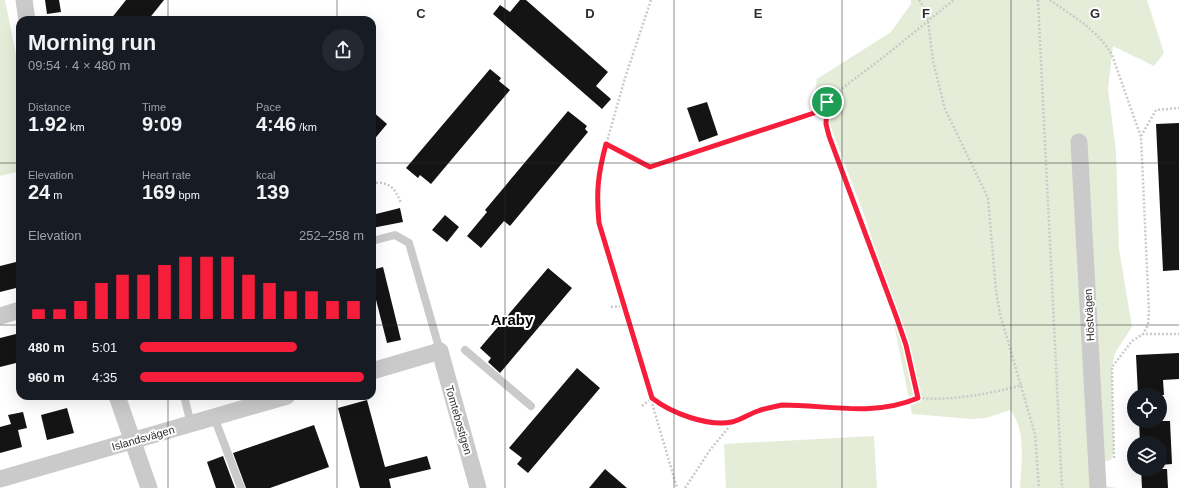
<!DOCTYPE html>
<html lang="en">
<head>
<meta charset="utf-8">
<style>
	body { margin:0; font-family:Helvetica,sans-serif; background:#242831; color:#f1f3f6; height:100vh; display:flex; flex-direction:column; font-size:15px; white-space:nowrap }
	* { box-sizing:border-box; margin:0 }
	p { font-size:13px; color:#9ea1a6 }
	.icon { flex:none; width:22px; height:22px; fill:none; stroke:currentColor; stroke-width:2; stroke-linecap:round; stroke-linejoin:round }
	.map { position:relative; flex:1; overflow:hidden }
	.drawer { position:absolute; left:16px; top:16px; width:360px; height:384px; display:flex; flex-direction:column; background:#171b24; border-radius:12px; box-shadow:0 4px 16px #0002 }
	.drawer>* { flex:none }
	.buttons { position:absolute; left:1127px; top:388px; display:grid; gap:8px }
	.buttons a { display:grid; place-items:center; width:40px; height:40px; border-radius:50%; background:#171b24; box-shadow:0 4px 16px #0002; font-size:20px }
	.pin { position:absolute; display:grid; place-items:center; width:34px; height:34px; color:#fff; margin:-17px; border:2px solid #fff; border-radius:50%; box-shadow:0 1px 4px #0007 }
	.round { display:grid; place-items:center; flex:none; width:42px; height:42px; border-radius:21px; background:#242831 }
	.head { display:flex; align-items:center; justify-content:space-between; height:68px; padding:0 12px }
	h1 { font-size:22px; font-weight:800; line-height:30px }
	.metrics { display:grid; grid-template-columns:repeat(3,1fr); gap:6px; height:68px; padding:4px 12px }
	.metrics div { display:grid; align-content:center }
	.metrics b { font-size:20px; font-weight:800 }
	.metrics small { font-size:11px; font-weight:400 }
	.metrics p { font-size:11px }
	.chart { height:112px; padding:8px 12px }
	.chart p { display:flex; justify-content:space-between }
	.chart svg { width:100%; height:72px; margin-top:4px; stroke:#f61e3a; stroke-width:6 }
	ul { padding:0 12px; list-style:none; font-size:13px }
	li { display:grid; grid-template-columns:64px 48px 1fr; align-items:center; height:30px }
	li i { height:10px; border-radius:5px; background:#f61e3a }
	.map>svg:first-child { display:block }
	.green { fill:#e5edd9 }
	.building { fill:#141414 }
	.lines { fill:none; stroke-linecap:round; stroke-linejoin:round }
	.path { stroke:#cacaca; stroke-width:2.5; stroke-dasharray:2 2; stroke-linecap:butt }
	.lane { stroke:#cacaca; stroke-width:8 }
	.street { stroke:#cacaca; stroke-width:17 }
	.route-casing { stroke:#fff; stroke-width:8 }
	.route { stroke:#f61e3a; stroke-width:5 }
	.grid { fill:none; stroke:#2d2d2d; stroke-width:1; stroke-opacity:0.55 }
	.labels { text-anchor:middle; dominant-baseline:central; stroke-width:4; stroke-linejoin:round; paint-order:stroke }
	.street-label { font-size:11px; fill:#2d2d2d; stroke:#fff }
	.district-label { font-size:15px; font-weight:bold; fill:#000; stroke:#fff }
	.grid-label { font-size:13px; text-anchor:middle; font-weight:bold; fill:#2d2d2d; stroke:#fff; stroke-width:4; stroke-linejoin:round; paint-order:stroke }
</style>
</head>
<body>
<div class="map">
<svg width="1179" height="488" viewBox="0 0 1179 488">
	<rect width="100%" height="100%" fill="#fff"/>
	<g class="green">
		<polygon points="0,0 5,0 20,75 20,171 0,176"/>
		<path d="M911,0H1147L1164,53L1154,66L1113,46L1108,89L1116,151L1119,249L1132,327L1115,353L1112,367L1114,452L1111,460L1098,464V485L1117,488H1020C1021,463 1027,430 1010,410L986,418L972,419L912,414L886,283L865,217L829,122L815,91L817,79L891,32L911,4Z"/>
		<polygon points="874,436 877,488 726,488 724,444"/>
	</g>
	<g class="building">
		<polygon points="45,0 59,0 61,12 47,14"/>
		<polygon points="126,0 164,0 148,20 110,20"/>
		<polygon points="520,0 526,0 608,72 596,86 611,99 602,109 493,14 500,5 510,12"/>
		<polygon points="490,69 501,78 499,81 510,90 431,184 420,175 418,178 406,168"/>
		<polygon points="707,102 718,135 699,142 687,108"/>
		<polygon points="372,111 387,124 372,142"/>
		<polygon points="568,111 587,126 585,129 588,132 510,226 504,221 481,248 467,236 487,212 485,210"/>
		<polygon points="1179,123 1179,270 1163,271 1156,124"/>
		<polygon points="400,208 403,222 372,228 372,215"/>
		<polygon points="445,215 459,227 447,242 432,230"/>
		<polygon points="20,261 20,287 0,292 0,266"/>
		<polygon points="383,267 401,340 387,343 372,284 372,270"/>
		<polygon points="548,268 572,288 500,373 488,362 491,358 480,348"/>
		<polygon points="20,333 20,362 0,367 0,338"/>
		<polygon points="1179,353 1179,379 1163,380 1164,395 1138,395 1136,355"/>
		<polygon points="577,368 600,388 528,473 517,464 522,458 509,448"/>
		<polygon points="367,400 385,467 427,456 431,469 389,479 391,488 360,488 338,408"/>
		<polygon points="67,408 74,433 47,440 41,415"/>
		<polygon points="23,412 27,428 18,430 22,447 0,453 0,427 11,424 8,415"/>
		<polygon points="1139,421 1170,421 1172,464 1160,465 1160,443 1140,443"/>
		<polygon points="314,425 329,467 270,488 246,488 233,453"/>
		<polygon points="223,456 235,488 216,488 207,462"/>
		<polygon points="605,469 627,488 589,488"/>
		<polygon points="1141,469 1167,469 1168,488 1142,488"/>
	</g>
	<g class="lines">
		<g class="path">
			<polyline points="651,0 625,78 598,173 596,198 599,223 677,488"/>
			<polyline points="919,0 927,12 933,61 945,109 988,198 996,291 1000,314 1035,434 1039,488"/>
			<polyline points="1038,0 1062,488"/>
			<path d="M1050,0C1072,16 1098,30 1112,55L1141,137L1149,312L1148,325L1143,334H1179"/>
			<path d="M827,102L826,124L829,136L896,316L906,345L918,398C951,401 990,394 1022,385"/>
			<polyline points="1141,136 1156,110 1179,108"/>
			<path d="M606,144L650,167L820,111C838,88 864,73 886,55C909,37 931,18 954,0"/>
			<path d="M372,183C389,181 395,188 401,203"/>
			<polyline points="611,307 623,306"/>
			<path d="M642,406L652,398C673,415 699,422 725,422C741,423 762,408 780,406C796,404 813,407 828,408C859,411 890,410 918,398"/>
			<polyline points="1114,458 1112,367 1132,341 1143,334"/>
			<polyline points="685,488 710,450 733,422"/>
		</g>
		<g class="lane">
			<polyline points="372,241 395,235 409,243 440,351"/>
			<polyline points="465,350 531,406"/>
			<polyline points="184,396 191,424"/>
			<polyline points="214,417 241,488"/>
		</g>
		<g class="street">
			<polyline points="24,0 27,20"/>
			<polyline points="1079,142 1098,488"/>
			<polyline points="0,316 20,310"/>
			<polyline points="372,371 440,351 478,488"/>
			<polyline points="117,396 149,488"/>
			<polyline points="0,479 287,396"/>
		</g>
	</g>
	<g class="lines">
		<g class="route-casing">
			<path id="route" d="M827,102L826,124L829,136L896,316L906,345L918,398C873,417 828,405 782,405C774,407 766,408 758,411C749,414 741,420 732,422C708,427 671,413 652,398L599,223C596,191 598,174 606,144L650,167L820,111Z"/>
		</g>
		<use href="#route" class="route"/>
	</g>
	<path class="grid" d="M168,0V20M337,0V20M505,0V488M674,0V488M842,0V488M1011,0V488M0,163H20M372,163H1179M0,325H20M372,325H1179M168,396V488M337,396V488"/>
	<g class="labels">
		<g class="street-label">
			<text transform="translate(1089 315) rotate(-93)">Höstvägen</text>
			<text transform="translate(459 420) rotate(74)">Tomtebostigen</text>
			<text transform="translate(143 438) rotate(-16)">Islandsvägen</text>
		</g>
		<g class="district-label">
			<text x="512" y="319">Araby</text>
		</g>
	</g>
	<g class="grid-label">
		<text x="421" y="18">C</text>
		<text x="590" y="18">D</text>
		<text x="758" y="18">E</text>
		<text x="926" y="18">F</text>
		<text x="1095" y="18">G</text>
	</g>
</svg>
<div class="buttons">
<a><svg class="icon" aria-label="locate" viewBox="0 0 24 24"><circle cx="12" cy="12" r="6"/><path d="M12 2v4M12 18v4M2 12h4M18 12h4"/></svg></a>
<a><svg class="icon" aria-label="layers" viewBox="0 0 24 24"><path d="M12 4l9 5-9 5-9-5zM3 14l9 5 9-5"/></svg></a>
</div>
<div class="pin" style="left:827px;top:102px;background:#1e9e55"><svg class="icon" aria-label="arrive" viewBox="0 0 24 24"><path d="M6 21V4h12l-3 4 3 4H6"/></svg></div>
<section class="drawer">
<div class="head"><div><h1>Morning run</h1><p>09:54 · 4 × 480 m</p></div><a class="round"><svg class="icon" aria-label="share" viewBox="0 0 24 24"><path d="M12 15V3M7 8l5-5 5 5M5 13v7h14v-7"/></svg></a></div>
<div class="metrics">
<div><p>Distance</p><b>1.92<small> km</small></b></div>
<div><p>Time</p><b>9:09</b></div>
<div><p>Pace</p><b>4:46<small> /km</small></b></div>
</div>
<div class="metrics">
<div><p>Elevation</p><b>24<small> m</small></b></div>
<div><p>Heart rate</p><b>169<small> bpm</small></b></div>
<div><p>kcal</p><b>139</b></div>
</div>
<div class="chart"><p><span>Elevation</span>252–258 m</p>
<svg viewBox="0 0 160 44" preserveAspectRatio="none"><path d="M5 44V38M15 44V38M25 44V33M35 44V22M45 44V17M55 44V17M65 44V11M75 44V6M85 44V6M95 44V6M105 44V17M115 44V22M125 44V27M135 44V27M145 44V33M155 44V33"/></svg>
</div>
<ul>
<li><b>480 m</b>5:01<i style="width:70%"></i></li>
<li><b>960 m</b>4:35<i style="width:100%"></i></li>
</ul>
</section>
</div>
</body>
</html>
